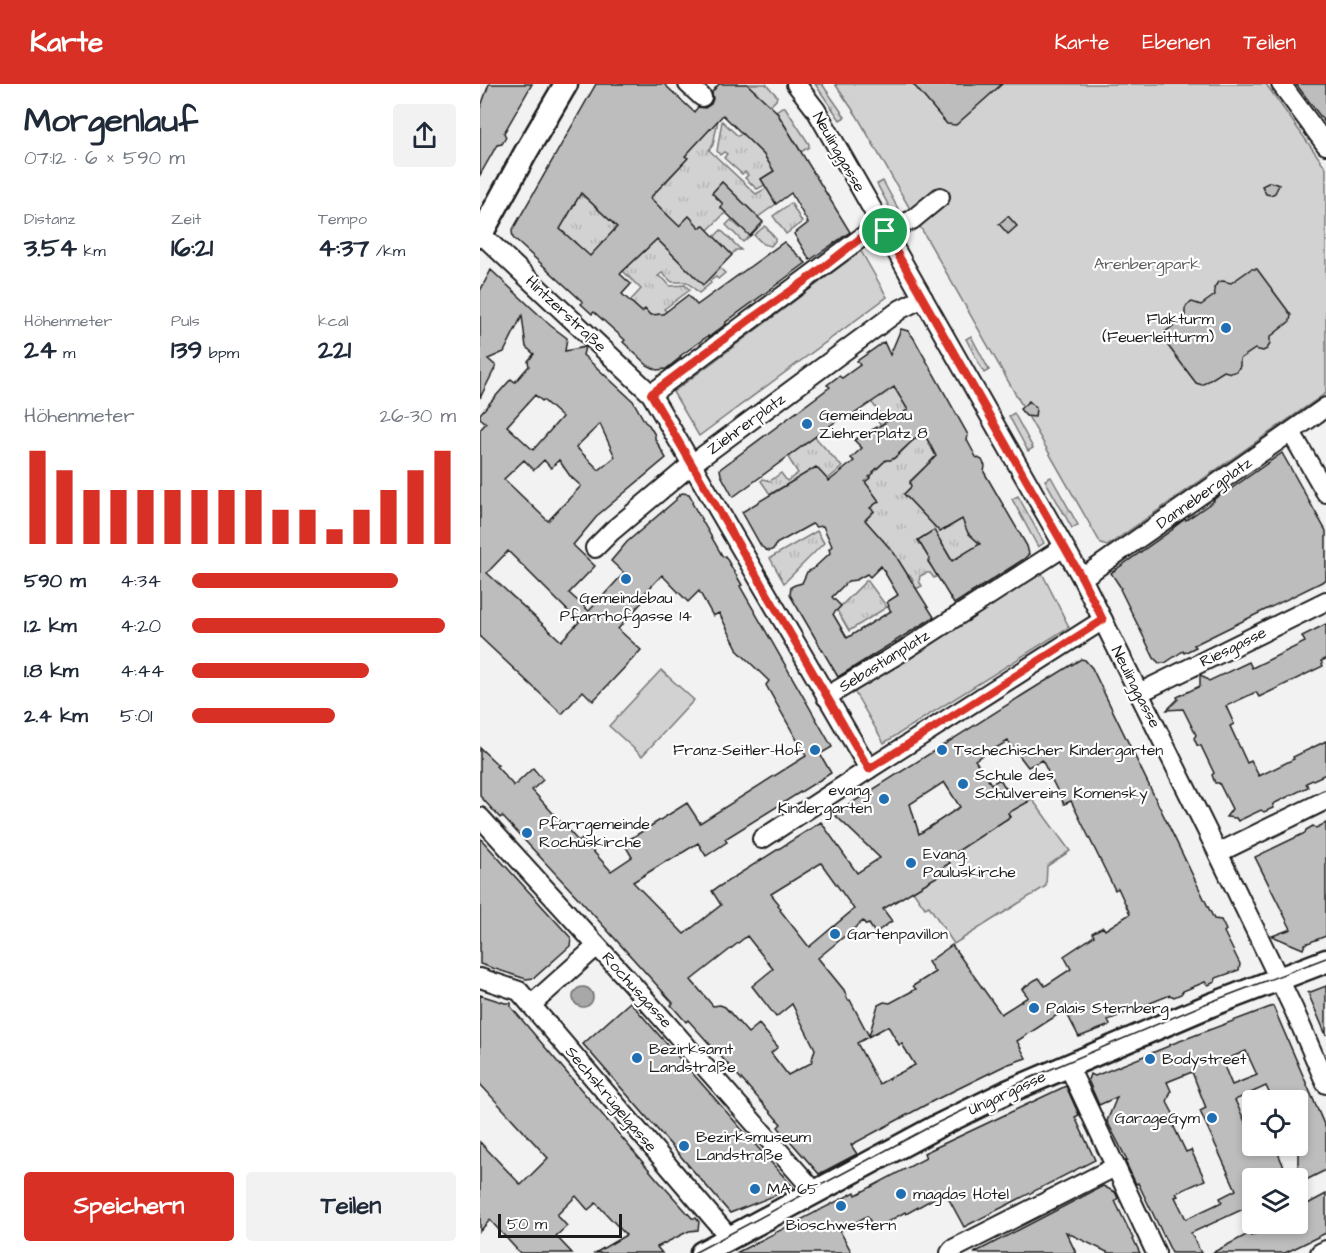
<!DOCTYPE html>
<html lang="de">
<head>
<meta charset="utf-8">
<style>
	body { margin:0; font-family:"Architects Daughter",sans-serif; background:#f2f2f3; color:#1f2937; height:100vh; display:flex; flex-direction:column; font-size:22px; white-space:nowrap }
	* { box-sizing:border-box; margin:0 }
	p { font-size:20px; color:#747a83 }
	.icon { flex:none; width:33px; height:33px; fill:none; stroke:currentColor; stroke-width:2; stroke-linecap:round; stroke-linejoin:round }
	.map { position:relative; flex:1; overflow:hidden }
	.sheet { display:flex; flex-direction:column; background:#fff; width:480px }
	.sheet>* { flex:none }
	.buttons { position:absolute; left:762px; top:1006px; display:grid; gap:12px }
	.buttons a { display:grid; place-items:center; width:66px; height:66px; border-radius:6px; background:#fff; box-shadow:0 3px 9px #0003; font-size:30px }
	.scale { position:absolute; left:18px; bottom:15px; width:124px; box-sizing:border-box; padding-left:6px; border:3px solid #1c1c1c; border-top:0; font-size:16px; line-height:21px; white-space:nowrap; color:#1c1c1c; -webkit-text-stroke:4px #fff; paint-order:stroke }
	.pin { position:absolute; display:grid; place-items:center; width:51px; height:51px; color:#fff; margin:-26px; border:3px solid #fff; border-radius:50%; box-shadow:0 2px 6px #0007 }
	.round { display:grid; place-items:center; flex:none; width:63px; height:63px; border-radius:6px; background:#f2f2f3 }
	.head { display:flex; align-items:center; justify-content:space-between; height:102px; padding:0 24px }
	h1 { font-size:33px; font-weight:700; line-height:45px }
	.metrics { display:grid; grid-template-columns:repeat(3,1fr); gap:9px; height:102px; padding:6px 24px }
	.metrics div { display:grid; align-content:center }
	.metrics b { font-size:26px; font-weight:700 }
	.metrics small { font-size:16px; font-weight:400 }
	.metrics p { font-size:16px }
	.chart { height:168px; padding:12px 24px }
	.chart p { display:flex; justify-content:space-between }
	.chart svg { width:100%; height:108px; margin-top:6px; stroke:#d93025; stroke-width:6 }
	.cta { display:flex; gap:12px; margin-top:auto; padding:12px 24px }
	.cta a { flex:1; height:69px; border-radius:6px; background:#d93025; color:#fff; font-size:24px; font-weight:700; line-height:69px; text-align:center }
	.cta a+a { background:#f2f2f3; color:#1f2937 }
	ul { padding:0 24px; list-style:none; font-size:20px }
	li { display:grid; grid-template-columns:96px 72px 1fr; align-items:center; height:45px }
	li i { height:15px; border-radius:8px; background:#d93025 }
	header { display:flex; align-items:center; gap:36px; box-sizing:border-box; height:84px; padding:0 30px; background:#d93025; color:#fff }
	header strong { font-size:28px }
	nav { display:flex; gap:33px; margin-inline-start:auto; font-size:21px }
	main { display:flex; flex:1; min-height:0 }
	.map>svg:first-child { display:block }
	.grass { fill:url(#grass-tufts); stroke:#777; stroke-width:1.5 }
	.green { fill:#d2d2d2; stroke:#777; stroke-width:1.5 }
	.water { fill:#a8a8a8; stroke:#707070; stroke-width:1.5 }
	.building { fill:#bdbdbd; stroke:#1c1c1c; stroke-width:1.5; fill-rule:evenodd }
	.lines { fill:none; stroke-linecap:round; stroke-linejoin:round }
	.minor-casing { stroke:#1c1c1c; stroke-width:22 }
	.major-casing { stroke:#1c1c1c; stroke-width:27 }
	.minor { stroke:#fff; stroke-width:18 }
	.major { stroke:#fff; stroke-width:22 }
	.tram { stroke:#1c1c1c; stroke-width:1.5 }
	.route-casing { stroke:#fff; stroke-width:12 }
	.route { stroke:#d93025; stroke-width:8 }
	.poi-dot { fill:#1f6fb2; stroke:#fff; stroke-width:2 }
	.labels { text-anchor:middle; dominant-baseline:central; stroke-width:4.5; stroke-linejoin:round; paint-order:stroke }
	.street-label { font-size:16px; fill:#1c1c1c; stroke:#fff }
	.park-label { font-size:16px; fill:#5c5c5c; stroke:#fff }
	.poi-label { font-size:16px; fill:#1c1c1c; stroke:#fff; text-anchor:start }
</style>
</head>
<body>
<header>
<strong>Karte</strong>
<nav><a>Karte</a><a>Ebenen</a><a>Teilen</a></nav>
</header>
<main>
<section class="sheet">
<div class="head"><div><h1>Morgenlauf</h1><p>07:12 · 6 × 590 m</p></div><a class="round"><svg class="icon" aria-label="share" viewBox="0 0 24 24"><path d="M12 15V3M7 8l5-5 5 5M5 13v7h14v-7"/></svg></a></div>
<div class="metrics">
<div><p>Distanz</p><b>3.54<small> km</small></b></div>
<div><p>Zeit</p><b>16:21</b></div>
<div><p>Tempo</p><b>4:37<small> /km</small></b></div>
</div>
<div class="metrics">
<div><p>Höhenmeter</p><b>24<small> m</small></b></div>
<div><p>Puls</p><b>139<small> bpm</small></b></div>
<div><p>kcal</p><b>221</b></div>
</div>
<div class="chart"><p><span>Höhenmeter</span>26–30 m</p>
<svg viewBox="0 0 160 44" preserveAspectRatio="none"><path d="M5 44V6M15 44V14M25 44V22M35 44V22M45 44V22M55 44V22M65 44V22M75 44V22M85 44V22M95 44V30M105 44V30M115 44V38M125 44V30M135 44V22M145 44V14M155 44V6"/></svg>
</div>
<ul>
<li><b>590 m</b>4:34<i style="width:78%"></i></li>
<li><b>1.2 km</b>4:20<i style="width:96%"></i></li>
<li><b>1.8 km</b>4:44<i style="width:67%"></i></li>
<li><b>2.4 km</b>5:01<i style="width:54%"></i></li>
</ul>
<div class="cta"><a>Speichern</a><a>Teilen</a></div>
</section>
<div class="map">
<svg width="846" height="1169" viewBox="0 0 846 1169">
	<defs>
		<pattern id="grass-tufts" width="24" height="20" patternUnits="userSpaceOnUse" patternTransform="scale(1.5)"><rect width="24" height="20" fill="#d2d2d2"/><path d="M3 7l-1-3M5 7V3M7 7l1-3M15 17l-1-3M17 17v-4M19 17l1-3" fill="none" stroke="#b4b4b4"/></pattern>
	</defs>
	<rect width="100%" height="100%" fill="#f2f2f2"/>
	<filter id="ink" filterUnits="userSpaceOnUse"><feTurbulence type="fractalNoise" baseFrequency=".0167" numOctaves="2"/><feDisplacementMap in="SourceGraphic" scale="12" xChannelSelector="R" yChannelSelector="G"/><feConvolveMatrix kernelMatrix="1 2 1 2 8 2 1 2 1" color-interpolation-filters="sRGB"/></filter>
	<g filter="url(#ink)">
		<g class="grass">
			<polygon points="335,0 342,0 365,33 360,36"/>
			<polygon points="238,36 233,61 229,66 276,110 287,104 296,120 278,133 242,98 232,109 243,120 240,123 246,128 228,146 223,141 220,144 209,132 199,143 168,111 185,99 207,75 205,72"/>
			<polygon points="242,37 258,52 262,49 284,71 294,87 281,95 285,101 277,105 265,94 268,91 265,88 262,90 244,74 247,70 244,68 240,71 237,67"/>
			<polygon points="403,97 422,132 416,135 397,100"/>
			<polygon points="99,110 107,115 137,143 111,179 95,158 75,146 86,135"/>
			<polygon points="311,119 322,138 306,150 293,132"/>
			<polygon points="251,136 260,144 262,142 271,151 263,158 246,141"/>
			<polygon points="285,142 295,154 295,157 291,162 283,160 274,151"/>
			<polygon points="241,146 261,166 256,166 249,173 234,153"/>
			<polygon points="177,155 208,186 225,170 245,189 238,195 236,193 230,197 231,199 219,209 207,198 192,198 182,189 178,192 184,195 190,202 205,201 210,206 184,225 191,232 179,230 171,232 165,226 162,228 150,217 161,205 143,187"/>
			<polygon points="491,252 509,286 504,289 486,255"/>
			<polygon points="421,292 434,333 408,349 398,338 398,336 402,332 389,315 397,309 400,313 403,311"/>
			<polygon points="534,329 553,364 548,367 529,332"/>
			<path d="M444,350L457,374L446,383H445L430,397L431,403L424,410L448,435L463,433L469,443L487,432L502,459L473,478L461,458L451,448L438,456L450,476L448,478L452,483L454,482L458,492L454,494L450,489H446L440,492L439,497L442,502L438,504H435L431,497L433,496L430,491L428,492L385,436L394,428L390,424L399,417L385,398L390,394L389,393L406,376C415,377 421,368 427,362V360Z"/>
			<polygon points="335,353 362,383 347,396 336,384 290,410 281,397 283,395 290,397 301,389 307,397 318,389 309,375 309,372"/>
			<polygon points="571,393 598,441 592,444 565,396"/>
			<polygon points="538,412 564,459 558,463 532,415"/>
			<polygon points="337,447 344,459 304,499 290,474"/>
			<polygon points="387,496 407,523 369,547 357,526"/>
		</g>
		<g class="green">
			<polygon points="267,0 286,0 297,12 296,16 290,22"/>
			<polygon points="355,0 786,0 846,84 846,309 627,462 621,460 377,32"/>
			<polygon points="302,23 305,23 329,60 329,63 321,68 296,27"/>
			<polygon points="381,167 407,213 219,352 193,308"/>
			<polygon points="562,489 589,543 404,659 374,607"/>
			<polygon points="181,586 214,616 162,672 129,642"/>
			<polygon points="552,715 590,767 567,782 566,802 474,860 449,822 445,824 433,807 457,792 455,788 474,772 482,752 487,760 530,733 528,729"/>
		</g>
		<circle class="water" cx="103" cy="913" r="10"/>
		<g class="building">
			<polygon points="9,0 52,0 24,49 26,53 22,60 17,61 0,91 0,25"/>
			<path d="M116,0H184L214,28L218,23L225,24L231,20L233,15L232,8L239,0H267L296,27L370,148L330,176L314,150L328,139L311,109L296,120L281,95L294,87L284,71L243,31L205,72L208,74L170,114L199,142L209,132L220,144L223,141L252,171L223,201L177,155L140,190L151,200L142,210L162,228L165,225L170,231L183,230L208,211L217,221L304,158L326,179L246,238V240L229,253L228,252L200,272L201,273L186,285L177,286L167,281L143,258L145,256L114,228L112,230L101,220L103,218L33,154L32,147ZM101,109L137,143L110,172L80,145Z"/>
			<polygon points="433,0 522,0 476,41 467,40"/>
			<polygon points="816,0 846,0 846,40"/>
			<polygon points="242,98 283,138 270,152 240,123 243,120 232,109"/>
			<polygon points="790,98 799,101 795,109 791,111 786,110 782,102"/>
			<polygon points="528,132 537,142 528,150 519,140"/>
			<polygon points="771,185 777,185 811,231 810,237 790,253 790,260 787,265 783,267 775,265 760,275 760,282 757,287 751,289 744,287 722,301 716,299 683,255 685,248 705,233 705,225 707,221 712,218 721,221 735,211 734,204 738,198 743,197 751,199"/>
			<path d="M11,186L71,242L87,254L85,267L105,263L103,271L153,317L165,338L169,341L175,351V355L186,374L119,430L93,461L115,482L89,509L109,527L144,489L131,477L147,458L196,416V414L202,409L209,410L213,417L212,419L243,473L245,472L262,501L260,502L352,663L340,670L351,689L245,755L247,758L226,772L218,759L189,777L188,776L153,798L204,850L241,821L232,807L341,738L377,789L400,774L354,730L546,609L601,575L605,576L612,584L734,835L741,836L746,846L744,848L760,880L759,886L736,894L735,898L728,901L725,898L703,907L701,910L694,913L690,911L628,936L630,941L599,953L585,926L537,957L546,974L526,981L453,1017L371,1061L377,1070L339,1090L298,1043L301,1040L262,996L208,936L206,938L191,921L193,919L100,816L22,732L20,734L0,712V664L18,681L16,682L34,702L53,684L63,696L52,706L99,758L102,755L131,787L152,773L146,763L153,758L150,755L207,719L220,739L326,672L286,601L289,597L257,566V564L239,529L233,532L219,507L208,518L182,491L160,514L163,517L138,545L161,566L113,617L103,607L82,630L0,553V346L6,339L0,334V330L31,295L35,298L49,282L48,277L54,270L46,263L42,232L24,268L8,275L16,282L0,314V207ZM55,311L62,317L63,316L82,333L53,366L27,342ZM120,340L135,373L119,386L96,363ZM44,376L54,386L64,376L71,384L79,376L90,392L101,402L68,437L24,395ZM28,467L99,538L81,557L7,489ZM528,657L548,683L562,676L584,720L591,717L635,806L638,804L650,830L625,846L623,843L612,849L614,852L584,872L591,885L565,902L559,894L555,896L542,905L548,913L521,930L472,861L448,878L455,888L433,902L436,905L410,919L404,918L398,921L389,952L370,916H368L364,906L338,874L383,837L386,841L389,840L395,849L412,837L403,825L458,792L455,788L470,779L468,776L474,772L473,770L530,733L528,729L548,718L541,706L533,711L529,704L526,705L520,695L511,700L495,676L514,663L516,664ZM464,698L480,723L439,750L430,720ZM341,779L374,825L329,863L300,826L301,825L298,821L299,820L291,810ZM267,852L293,885L272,902L296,933L312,920L335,965L331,979L308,991L291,969L298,963L279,940L268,949L245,923L240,921L233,922L211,896ZM408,942L419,961L422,960L435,981L399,1000L377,959Z"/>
			<path d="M421,245L428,247L433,253L488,351L487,356L496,373L502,376L505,382L504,388L547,462L549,470L544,475L474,520L448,477L450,476L438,456L454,446L472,477L500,460L488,449L482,435L460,448L424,410L431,403L430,398L456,372L443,347L413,375L410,376H406L393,388L394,389L389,393L390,394L385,398L399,417L390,424L394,427L385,436L414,469L454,533L358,593L310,511L311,503L315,501L322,499L327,488L333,485L350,469L349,465L352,462L343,442L336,443L332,440L296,460L295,464L290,467L286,466L281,462L262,428L336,383L349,397L374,377L371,374L382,364L374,356L428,326L414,303L365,336L362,333L253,413L241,391L240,385L350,303L347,301L359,292L362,294L380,281L377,277L404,258L410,271ZM401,482L418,511L407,518L409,522L408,523L411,527L367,554L353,530L361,522L352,513L368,497L376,496L387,490L390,493Z"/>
			<polygon points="549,317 556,324 555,333 546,332 540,325"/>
			<polygon points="802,369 846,447 846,496 714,561 716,563 704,569 703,567 685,579 679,579 674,574 640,505 641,504 631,489 693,445 693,444 705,435 706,436 734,417 733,416 748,405 749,406"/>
			<polygon points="846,540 846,575 841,577 843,582 779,613 776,608 746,622 754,640 750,642 767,679 771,677 779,692 814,675 813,673 846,657 846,690 826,699 828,703 793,720 793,724 784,728 781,726 758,737 756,734 746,733 752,725 739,699 735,699 732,691 734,689 721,662 717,661 714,654 716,651 703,625 687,626 698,615 697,613 720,602 720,592 721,591 729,597 769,578 772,584 825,558 822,552"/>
			<polygon points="846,739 846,852 825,860 823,865 792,852 811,845 775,773 825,749 826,746 833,742 836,744"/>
			<polygon points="0,754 91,854 90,862 54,894 46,895 0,880"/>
			<polygon points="846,902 846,951 828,909"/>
			<polygon points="0,911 25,919 31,919 31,923 177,1095 212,1134 216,1134 219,1138 218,1146 209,1147 177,1163 182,1169 115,1169 146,1151 116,1119 108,1126 96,1112 77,1131 87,1142 76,1152 92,1169 40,1169 10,1136 0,1147 0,1058 41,1101 68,1074 0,1000"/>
			<polygon points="150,918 272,1057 314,1104 250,1129 103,960"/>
			<path d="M793,922L846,1045V1086L818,1100V1017H793L786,1002L755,1016L767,1042L772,1039V1062H795L809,1095H772V1121L711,1149L721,1169H692L658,1099L656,1100L645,1077L647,1076L627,1037L637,1013L619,1021L608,996L610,990L615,992L689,962V961ZM766,967L777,991L752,1001L742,977ZM712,988L726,1024L720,1027L756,1106L740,1114L742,1118L706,1135L695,1113L698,1112L696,1109L725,1096L711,1066L706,1068L694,1043L697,1037L687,1018L691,1007L687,998Z"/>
			<polygon points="586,1002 599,1031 595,1033 615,1076 484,1143 465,1108 426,1130 425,1128 395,1145 387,1132 360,1147 372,1169 256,1169 375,1108 376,1111 446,1074 444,1069"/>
			<polygon points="623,1102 635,1108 638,1114 635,1117 660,1169 629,1169 586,1148 596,1169 494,1169"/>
			<polygon points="846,1110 846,1149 805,1169 732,1169 770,1149 771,1152 795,1140 818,1140 818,1125"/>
		</g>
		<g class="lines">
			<g class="minor-casing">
				<g id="minor">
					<polyline points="208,0 222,13"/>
					<polyline points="316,0 336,26 602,494 738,769 814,926 846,1000"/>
					<polyline points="801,0 846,61"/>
					<polyline points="405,147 432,136 460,113"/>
					<polyline points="1,150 171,310 389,685"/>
					<polyline points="171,310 401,139"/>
					<polyline points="811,348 846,409"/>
					<polyline points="115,464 132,447 212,380 421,225 443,214"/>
					<polyline points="602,494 846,323"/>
					<polyline points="659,609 846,517"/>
					<polyline points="346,613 423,567 584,463"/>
					<polyline points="0,733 151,899 335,1108"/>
					<polyline points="282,755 389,685 623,536"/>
					<polyline points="738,769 846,716"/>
					<polyline points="0,894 39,907 250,1154"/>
					<polyline points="51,921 117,862"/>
					<polyline points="588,981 676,1169"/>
					<polyline points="470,1169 473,1165 635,1083"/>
					<polyline points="840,1169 846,1166"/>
				</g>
			</g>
			<g class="major-casing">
				<g id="major">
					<polyline points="0,152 46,68 86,0"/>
					<polyline points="222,1169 456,1043 527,1008 731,921 846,877"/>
				</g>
			</g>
			<use href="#minor" class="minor"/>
			<use href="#major" class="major"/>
			<polyline class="tram" points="214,1169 455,1040 550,994 725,920 846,874"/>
		</g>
	</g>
	<g class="lines" filter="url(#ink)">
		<g class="route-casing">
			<polygon id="route" points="400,139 602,494 623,536 389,685 171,310 272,234 332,192"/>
		</g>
		<use href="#route" class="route"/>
	</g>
	<g class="poi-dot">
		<circle cx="746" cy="244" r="6"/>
		<circle cx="327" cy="340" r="6"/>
		<circle cx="146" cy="495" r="6"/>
		<circle cx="335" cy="666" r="6"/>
		<circle cx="462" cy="666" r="6"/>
		<circle cx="483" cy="700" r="6"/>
		<circle cx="404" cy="715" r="6"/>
		<circle cx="47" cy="749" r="6"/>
		<circle cx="431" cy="779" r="6"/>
		<circle cx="355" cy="850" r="6"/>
		<circle cx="554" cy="924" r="6"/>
		<circle cx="157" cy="974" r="6"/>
		<circle cx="670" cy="975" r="6"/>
		<circle cx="732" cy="1034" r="6"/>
		<circle cx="204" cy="1062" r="6"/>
		<circle cx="275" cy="1105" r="6"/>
		<circle cx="421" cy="1110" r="6"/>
		<circle cx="361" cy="1122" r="6"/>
	</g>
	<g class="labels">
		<g class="street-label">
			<text transform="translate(359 68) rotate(60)">Neulinggasse</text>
			<text transform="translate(86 230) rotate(43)">Hintzerstraße</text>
			<text transform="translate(266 340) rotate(-36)">Ziehrerplatz</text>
			<text transform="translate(724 409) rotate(-35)">Dannebergplatz</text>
			<text transform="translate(753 563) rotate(-26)">Riesgasse</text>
			<text transform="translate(404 577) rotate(-32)">Sebastianplatz</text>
			<text transform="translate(656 603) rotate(63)">Neulinggasse</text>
			<text transform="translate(157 906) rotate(48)">Rochusgasse</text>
			<text transform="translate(527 1009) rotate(-25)">Ungargasse</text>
			<text transform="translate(131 1015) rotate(50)">Sechskrügelgasse</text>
		</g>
		<g class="park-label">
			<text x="667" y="180">Arenbergpark</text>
		</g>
		<g class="poi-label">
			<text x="734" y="235" text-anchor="end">Flakturm<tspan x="734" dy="18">(Feuerleitturm)</tspan></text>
			<text x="339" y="331">Gemeindebau<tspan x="339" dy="18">Ziehrerplatz 8</tspan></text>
			<text x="146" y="514" text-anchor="middle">Gemeindebau<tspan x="146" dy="18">Pfarrhofgasse 14</tspan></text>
			<text x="323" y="666" text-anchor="end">Franz-Seitler-Hof</text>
			<text x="474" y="666">Tschechischer Kindergarten</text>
			<text x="495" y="691">Schule des<tspan x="495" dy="18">Schulvereins Komensky</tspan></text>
			<text x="392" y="706" text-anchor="end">evang.<tspan x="392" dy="18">Kindergarten</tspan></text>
			<text x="59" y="740">Pfarrgemeinde<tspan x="59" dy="18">Rochuskirche</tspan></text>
			<text x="443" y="770">Evang.<tspan x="443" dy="18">Pauluskirche</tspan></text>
			<text x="367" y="850">Gartenpavillon</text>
			<text x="566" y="924">Palais Sternberg</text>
			<text x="169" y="965">Bezirksamt<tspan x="169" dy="18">Landstraße</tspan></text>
			<text x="682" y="975">Bodystreet</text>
			<text x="720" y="1034" text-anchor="end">GarageGym</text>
			<text x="216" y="1053">Bezirksmuseum<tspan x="216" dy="18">Landstraße</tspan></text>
			<text x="287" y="1105">MA 65</text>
			<text x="433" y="1110">magdas Hotel</text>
			<text x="361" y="1141" text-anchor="middle">Bioschwestern</text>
		</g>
	</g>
</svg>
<div class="buttons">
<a><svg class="icon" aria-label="locate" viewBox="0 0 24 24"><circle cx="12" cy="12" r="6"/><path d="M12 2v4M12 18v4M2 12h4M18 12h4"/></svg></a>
<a><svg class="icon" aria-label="layers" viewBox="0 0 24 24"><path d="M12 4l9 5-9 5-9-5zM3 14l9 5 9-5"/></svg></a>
</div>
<div class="scale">50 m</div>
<div class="pin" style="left:405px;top:147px;background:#1e9e55"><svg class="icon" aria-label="arrive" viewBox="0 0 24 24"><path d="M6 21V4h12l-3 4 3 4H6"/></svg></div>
</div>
</main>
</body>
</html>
